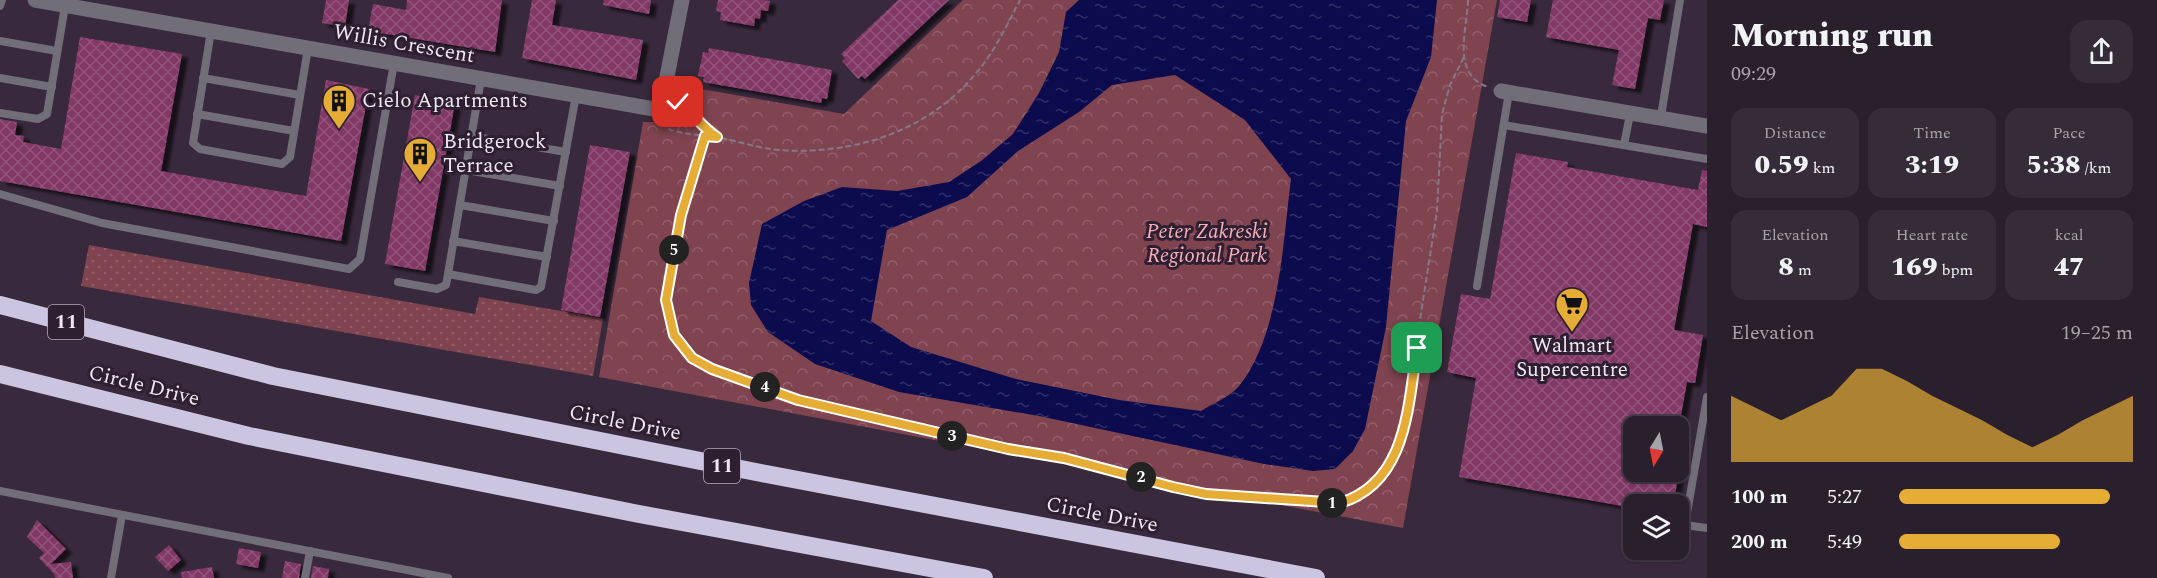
<!DOCTYPE html>
<html lang="en">
<head>
<meta charset="utf-8">
<style>
	body { margin:0; font-family:Spectral,serif; background:#362c39; color:#f1f3f6; height:100vh; display:flex; flex-direction:column; font-size:22px; white-space:nowrap }
	* { box-sizing:border-box; margin:0 }
	p { font-size:20px; color:#a5a2aa }
	.icon { flex:none; width:33px; height:33px; fill:none; stroke:currentColor; stroke-width:2; stroke-linecap:round; stroke-linejoin:round }
	.map { position:relative; flex:1; overflow:hidden }
	.details { display:flex; flex-direction:column; background:#2a1f2d; width:450px }
	.details>* { flex:none }
	.needle { width:39px; rotate:190deg }
	.fabs { position:absolute; left:1623px; top:416px; display:grid; gap:12px }
	.fabs a { display:grid; place-items:center; width:66px; height:66px; border-radius:12px; background:#2a1f2d; box-shadow:0 2px 4px #0004,0 0 0 2px #463d49; font-size:30px }
	.pin { position:absolute; display:grid; place-items:center; width:51px; height:51px; color:#fff; margin:-26px; border-radius:12px; box-shadow:0 3px 9px #0006 }
	.km { position:absolute; width:30px; height:30px; margin:-15px; border-radius:50%; background:#222; color:#fff; font-size:16px; line-height:30px; text-align:center }
	.round { display:grid; place-items:center; flex:none; width:63px; height:63px; border-radius:18px; background:#362c39 }
	.overview { display:flex; align-items:center; justify-content:space-between; height:102px; padding:0 24px }
	h1 { font-size:33px; font-weight:800; line-height:45px }
	.metrics { display:grid; grid-template-columns:repeat(3,1fr); gap:9px; height:102px; padding:6px 24px }
	.metrics div { display:grid; align-content:center; border-radius:15px; background:#362c39; text-align:center }
	.metrics b { font-size:26px; font-weight:800 }
	.metrics small { font-size:16px; font-weight:400 }
	.metrics p { font-size:16px }
	.chart { height:168px; padding:12px 24px }
	.chart p { display:flex; justify-content:space-between }
	.chart svg { width:100%; height:108px; margin-top:6px; fill:#e6ad36; opacity:.7 }
	ul { padding:0 24px; list-style:none; font-size:20px }
	li { display:grid; grid-template-columns:96px 72px 1fr; align-items:center; height:45px }
	li i { height:15px; border-radius:8px; background:#e6ad36 }
	main { display:flex; flex:1; min-height:0 }
	.map>svg:first-child { display:block }
	.grass { fill:url(#grass-dots) }
	.park { fill:url(#park-crowns) }
	.water { fill:url(#water-ripples); fill-rule:evenodd }
	.building { fill:url(#building-cross-hatch); filter:url(#shadow) }
	.lines { fill:none; stroke-linecap:round; stroke-linejoin:round }
	.path { stroke:#857888; stroke-width:2; stroke-dasharray:6 3; stroke-linecap:butt }
	.lane { stroke:#716e7a; stroke-width:8 }
	.street { stroke:#716e7a; stroke-width:15 }
	.highway { stroke:#cbc5e1; stroke-width:18 }
	.route-casing { stroke:#fff; stroke-width:12 }
	.route { stroke:#e6ad36; stroke-width:8 }
	.labels { text-anchor:middle; dominant-baseline:central; stroke-width:6; stroke-linejoin:round; paint-order:stroke }
	.shield { fill:#2e1f31; stroke:#b6aab9; stroke-width:1.5 }
	.shield-label { font-size:20px; font-weight:bold; fill:#f1e6f3 }
	.street-label { font-size:21px; fill:#f1e6f3; stroke:#2e1f31 }
	.poi-label { font-size:21px; fill:#f1e6f3; stroke:#2e1f31; text-anchor:start }
	.park-label { font-size:21px; font-style:italic; fill:#f8aeba; stroke:#2e1f31 }
</style>
</head>
<body>
<main>
<div class="map">
<svg width="1707" height="578" viewBox="0 0 1707 578">
	<defs>
		<pattern id="grass-dots" width="8" height="8" patternUnits="userSpaceOnUse" patternTransform="scale(1.5)"><rect width="8" height="8" fill="#804450"/><path d="M2 2h.1M6 6h.1" fill="none" stroke="#925f6a" stroke-width="1.8" stroke-linecap="round"/></pattern>
		<pattern id="park-crowns" width="20" height="18" patternUnits="userSpaceOnUse" patternTransform="scale(1.5)"><rect width="20" height="18" fill="#804450"/><path d="M2 6a3 3 0 1 1 6 0M12 15a3 3 0 1 1 6 0" fill="none" stroke="#925f6a"/></pattern>
		<pattern id="water-ripples" width="26" height="14" patternUnits="userSpaceOnUse" patternTransform="scale(1.5)"><rect width="26" height="14" fill="#0c0b4e"/><path d="M2 4q2-2 4 0t4 0M15 11q2-2 4 0t4 0" fill="none" stroke="#302f68"/></pattern>
		<pattern id="building-cross-hatch" width="8" height="8" patternUnits="userSpaceOnUse" patternTransform="scale(1.5)"><rect width="8" height="8" fill="#813765"/><path d="M0 0l8 8M0 8l8-8" fill="none" stroke="#93547c"/></pattern>
		<filter id="shadow"><feDropShadow dx="6" dy="4" stdDeviation="1.5" flood-color="#0009"/></filter>
	</defs>
	<rect width="100%" height="100%" fill="#38293c"/>
	<polygon class="grass" points="89,245 475,314 479,297 603,318 593,376 81,286"/>
	<polygon class="park" points="963,0 1497,0 1403,528 599,377 643,122 655,122 670,113 678,85 844,114"/>
	<path class="water" d="M1079,0H1437L1431,57L1406,121L1386,327L1365,429L1353,451L1335,469L1313,471L1264,464L1039,416L899,392L815,364L768,332L751,305L749,283L762,224L804,201L842,187L897,191L949,182L981,161L1013,134L1039,93L1059,52L1066,12ZM1175,75L1245,120L1291,179C1283,241 1280,335 1239,386C1231,396 1212,404 1201,411L1119,400L1016,379L911,347L871,321L887,230L967,197L1018,151L1079,112L1112,85Z"/>
	<g class="building">
		<polygon points="326,0 349,0 345,27 322,23"/>
		<polygon points="407,0 502,0 495,52 368,31 373,4 406,10"/>
		<polygon points="532,0 556,0 552,25 643,40 636,80 522,58"/>
		<polygon points="604,0 651,0 649,14 603,5"/>
		<polygon points="718,0 764,0 770,1 768,11 761,10 760,19 755,18 754,26 720,20 721,12 716,11"/>
		<polygon points="898,0 949,0 865,79 862,76 858,79 842,61 845,58 841,54"/>
		<polygon points="1500,0 1531,0 1527,22 1497,17"/>
		<polygon points="1553,0 1664,0 1660,20 1648,18 1635,89 1612,85 1619,50 1546,37"/>
		<polygon points="80,37 182,54 161,171 306,196 326,80 369,89 341,241 0,181 0,119 17,122 15,135 24,136 23,142 61,149"/>
		<polygon points="709,48 832,70 827,99 822,98 821,103 703,82 704,77 698,76 703,52 708,53"/>
		<polygon points="415,95 455,103 425,271 385,264"/>
		<polygon points="590,145 630,152 600,317 561,310"/>
		<polygon points="1516,153 1568,162 1567,167 1698,190 1702,170 1707,171 1707,227 1693,224 1674,330 1703,335 1695,383 1687,382 1679,426 1634,426 1634,471 1679,471 1675,495 1666,493 1664,504 1634,504 1634,508 1459,477 1476,378 1447,372 1461,294 1490,299"/>
		<polygon points="37,520 66,549 51,564 71,562 73,578 55,578 54,574 39,558 44,553 27,537"/>
		<polygon points="169,545 181,560 168,571 155,557"/>
		<polygon points="239,548 261,552 258,568 236,564"/>
		<polygon points="285,561 301,564 299,578 282,578"/>
		<polygon points="313,566 329,569 328,578 311,578"/>
		<polygon points="212,567 214,578 182,578 181,572"/>
	</g>
	<g class="lines">
		<g class="path">
			<path d="M1468,0C1467,31 1451,74 1488,87"/>
			<polyline points="677,102 714,136"/>
			<path d="M663,121L670,130C685,134 700,135 715,137C736,140 756,148 778,150C861,156 941,127 989,56C1001,38 1010,19 1020,0"/>
			<path d="M705,136L681,215L666,300L674,335L692,358L712,369L798,400L1008,449L1064,458L1173,487L1206,494L1340,503C1369,495 1386,473 1400,447L1437,211L1442,114L1450,85L1464,57"/>
		</g>
		<g class="lane">
			<polyline points="0,6 2,0"/>
			<polyline points="211,31 193,143 200,149 282,164 290,157 308,48"/>
			<polyline points="0,41 57,51"/>
			<polyline points="0,78 52,87"/>
			<polyline points="203,78 300,95"/>
			<polyline points="481,79 448,274 536,290 541,287 576,95"/>
			<polyline points="0,113 38,119 47,114 65,6"/>
			<polyline points="197,114 294,131"/>
			<polyline points="1661,116 1680,0"/>
			<polyline points="1504,125 1707,159"/>
			<polyline points="471,136 566,152"/>
			<polyline points="1624,145 1630,114"/>
			<polyline points="466,170 560,186"/>
			<polyline points="0,194 102,223 349,269 360,259 394,63"/>
			<polyline points="460,205 554,221"/>
			<polyline points="453,241 547,257"/>
			<polyline points="398,282 437,289 446,285 448,274"/>
			<polyline points="1477,286 1509,92"/>
			<polyline points="1707,397 1685,525 1707,528"/>
			<polyline points="0,491 448,578"/>
			<polyline points="111,578 122,515"/>
			<polyline points="305,578 310,551"/>
		</g>
		<g class="street">
			<polyline points="35,0 654,109 660,105 663,97 682,0"/>
			<polyline points="1501,91 1707,126"/>
		</g>
		<g class="highway">
			<polyline points="0,305 273,376 761,473 1316,578"/>
			<polyline points="0,374 249,436 639,514 984,578"/>
		</g>
	</g>
	<g class="lines">
		<g class="route-casing">
			<path id="route" d="M678,102C693,112 701,127 717,137L705,136L681,215L666,300L674,335L692,358L712,369L798,400L1008,449L1064,458L1173,487L1206,494L1340,503C1407,483 1408,406 1417,348"/>
		</g>
		<use href="#route" class="route"/>
	</g>
	<defs>
		<g id="building-pin" transform="scale(1.725)"><path d="M0 17L-7.5 6A9.5 9.5 0 1 1 7.5 6Z" fill="#e6ad36" stroke="#2e1f31"/><path d="M-4-6H4V6H1V3H-1V6H-4ZM-2.5-4.3h1.7v1.8h-1.7ZM.8-4.3h1.7v1.8H.8ZM-2.5-1h1.7V.8h-1.7ZM.8-1h1.7V.8H.8Z" fill="#111"/></g>
		<g id="supermarket-pin" transform="scale(1.725)"><path d="M0 17L-7.5 6A9.5 9.5 0 1 1 7.5 6Z" fill="#e6ad36" stroke="#2e1f31"/><path d="M-6-5.5h2.5l.6 2H6L4.5 2H-2.5L-4.4-4H-6ZM-1.5 3.2a1.3 1.3 0 1 0 .1 0ZM3 3.2a1.3 1.3 0 1 0 .1 0Z" fill="#111"/></g>
	</defs>
	<g fill-rule="evenodd">
		<use href="#building-pin" x="339" y="101"/>
		<use href="#building-pin" x="420" y="154"/>
		<use href="#supermarket-pin" x="1572" y="304"/>
	</g>
	<g class="labels">
		<g class="shield">
			<rect x="48" y="305" width="36" height="34" rx="4.5"/>
			<rect x="704" y="449" width="36" height="34" rx="4.5"/>
		</g>
		<g class="shield-label">
			<text x="66" y="322">11</text>
			<text x="722" y="466">11</text>
		</g>
		<g class="street-label">
			<text transform="translate(404 44) rotate(10)">Willis Crescent</text>
			<text transform="translate(144 386) rotate(14)">Circle Drive</text>
			<text transform="translate(625 423) rotate(11)">Circle Drive</text>
			<text transform="translate(1102 515) rotate(11)">Circle Drive</text>
		</g>
		<g class="poi-label">
			<text x="362" y="101">Cielo Apartments</text>
			<text x="443" y="142">Bridgerock<tspan x="443" dy="24">Terrace</tspan></text>
			<text x="1572" y="346" text-anchor="middle">Walmart<tspan x="1572" dy="24">Supercentre</tspan></text>
		</g>
		<g class="park-label">
			<text x="1207" y="232">Peter Zakreski<tspan x="1207" dy="24">Regional Park</tspan></text>
		</g>
	</g>
</svg>
<div class="fabs">
<a><svg class="needle" viewBox="-14 -14 28 28"><path d="M0-13l5 13h-10z" fill="#e53935"/><path d="M0 13l5-13h-10z" fill="#a5a2aa"/></svg></a>
<a><svg class="icon" aria-label="layers" viewBox="0 0 24 24"><path d="M12 4l9 5-9 5-9-5zM3 14l9 5 9-5"/></svg></a>
</div>
<div class="pin" style="left:1417px;top:348px;background:#1e9e55"><svg class="icon" aria-label="arrive" viewBox="0 0 24 24"><path d="M6 21V4h12l-3 4 3 4H6"/></svg></div>
<div class="pin" style="left:678px;top:102px;background:#d93025"><svg class="icon" aria-label="check" viewBox="0 0 24 24"><path d="M5 12l5 5 9-10"/></svg></div>
<b class="km" style="left:1332px;top:503px">1</b>
<b class="km" style="left:1141px;top:477px">2</b>
<b class="km" style="left:952px;top:436px">3</b>
<b class="km" style="left:765px;top:387px">4</b>
<b class="km" style="left:674px;top:250px">5</b>
</div>
<section class="details">
<div class="overview"><div><h1>Morning run</h1><p>09:29</p></div><a class="round"><svg class="icon" aria-label="share" viewBox="0 0 24 24"><path d="M12 15V3M7 8l5-5 5 5M5 13v7h14v-7"/></svg></a></div>
<div class="metrics">
<div><p>Distance</p><b>0.59<small> km</small></b></div>
<div><p>Time</p><b>3:19</b></div>
<div><p>Pace</p><b>5:38<small> /km</small></b></div>
</div>
<div class="metrics">
<div><p>Elevation</p><b>8<small> m</small></b></div>
<div><p>Heart rate</p><b>169<small> bpm</small></b></div>
<div><p>kcal</p><b>47</b></div>
</div>
<div class="chart"><p><span>Elevation</span>19–25 m</p>
<svg viewBox="0 0 160 44" preserveAspectRatio="none"><path d="M0 44V17L10 22L20 27L30 22L40 17L50 6L60 6L70 11L80 17L90 22L100 27L110 33L120 38L130 33L140 27L150 22L160 17V44z"/></svg>
</div>
<ul>
<li><b>100 m</b>5:27<i style="width:90%"></i></li>
<li><b>200 m</b>5:49<i style="width:69%"></i></li>
</ul>
</section>
</main>
</body>
</html>
